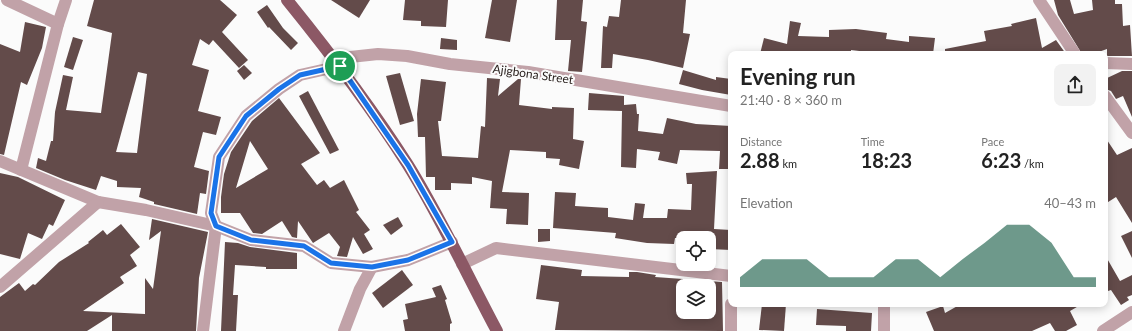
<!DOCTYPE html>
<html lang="en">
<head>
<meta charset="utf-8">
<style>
	body { margin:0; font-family:Lato,sans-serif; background:#f2f2f2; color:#222; height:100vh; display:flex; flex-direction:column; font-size:15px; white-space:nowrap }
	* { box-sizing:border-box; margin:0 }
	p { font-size:13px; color:#767676 }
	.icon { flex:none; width:22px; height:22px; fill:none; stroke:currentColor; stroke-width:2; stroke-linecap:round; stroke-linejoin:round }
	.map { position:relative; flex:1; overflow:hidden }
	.panel { position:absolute; left:728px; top:51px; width:380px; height:256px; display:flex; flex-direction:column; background:#fff; border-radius:8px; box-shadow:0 2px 10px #0003 }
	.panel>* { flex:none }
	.controls { position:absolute; left:676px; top:231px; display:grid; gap:8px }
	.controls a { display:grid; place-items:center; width:40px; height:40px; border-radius:8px; background:#fff; box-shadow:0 2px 10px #0003; font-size:20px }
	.pin { position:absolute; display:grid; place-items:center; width:34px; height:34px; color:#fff; margin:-17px; border:2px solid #fff; border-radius:50%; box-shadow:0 1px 4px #0007 }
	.round { display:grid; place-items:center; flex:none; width:42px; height:42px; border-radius:8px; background:#f2f2f2 }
	.head { display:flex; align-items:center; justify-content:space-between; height:68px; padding:0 12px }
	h1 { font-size:22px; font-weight:700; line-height:30px }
	.metrics { display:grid; grid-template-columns:repeat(3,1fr); gap:6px; height:68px; padding:4px 12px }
	.metrics div { display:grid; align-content:center }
	.metrics b { font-size:20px; font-weight:700 }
	.metrics small { font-size:11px; font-weight:400 }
	.metrics p { font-size:11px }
	.chart { height:112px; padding:8px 12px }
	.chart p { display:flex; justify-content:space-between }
	.chart svg { width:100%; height:72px; margin-top:4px; fill:#316f5b; opacity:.7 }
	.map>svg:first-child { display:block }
	.building { fill:#634b4a; fill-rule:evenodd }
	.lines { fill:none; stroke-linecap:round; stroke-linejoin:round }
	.minor { stroke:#c1a2a8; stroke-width:12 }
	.major { stroke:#8c5865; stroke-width:12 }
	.route-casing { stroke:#fff; stroke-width:8 }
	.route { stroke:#1a73e8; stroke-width:5 }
	.labels { text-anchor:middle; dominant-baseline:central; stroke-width:4; stroke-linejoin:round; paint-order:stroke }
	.street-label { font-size:12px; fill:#261d1a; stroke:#fbfbfb }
</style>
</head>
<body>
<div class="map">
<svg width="1132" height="331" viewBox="0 0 1132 331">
	<rect width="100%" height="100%" fill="#fbfbfb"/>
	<g class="building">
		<path d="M94,0H220L237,15L222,32L248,60L239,68L213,40L209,45L200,39L192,65L209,70L198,111L221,117L216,135L203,132L194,167L209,171L206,194L200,193L197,214L154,204V202L139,197L141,188L117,187V181L101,176L96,190L65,180L36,168L38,158L46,161L51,141H53L55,112L63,75L73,77L66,110L101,113L112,33L87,26ZM138,72L147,74L137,153L116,152Z"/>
		<polygon points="331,0 370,0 359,18"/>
		<polygon points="405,0 448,0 446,27 421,26 421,21 403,20"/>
		<polygon points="492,0 517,0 510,42 485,38"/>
		<polygon points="557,0 583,0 581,21 587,22 582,72 568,71 571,40 555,40"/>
		<polygon points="621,0 686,0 683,33 690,34 683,68 648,60 613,54 612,68 601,68 603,26 607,27 609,16 619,17"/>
		<polygon points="1054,0 1070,0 1074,14 1093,10 1092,0 1115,0 1115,4 1122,4 1123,26 1130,25 1132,56 1107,56 1107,49 1093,54 1082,54 1058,15"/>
		<polygon points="267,5 283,28 298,43 291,50 269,27 268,28 257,12"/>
		<polygon points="1036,18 1042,48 1056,40 1066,54 945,54 945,49 986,41 984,31 1012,26 1011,24"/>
		<polygon points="790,21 801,23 798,36 829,37 829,30 856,29 887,33 886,39 909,42 909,36 935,38 933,54 884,54 851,50 851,54 760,54 764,38 787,44"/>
		<polygon points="25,22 46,27 42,48 27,85 21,82 4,155 0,154 0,44 20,52"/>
		<polygon points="73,37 83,40 73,70 64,67"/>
		<polygon points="441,38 457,40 457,50 440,49"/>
		<polygon points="244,65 252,73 244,80 237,71"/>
		<polygon points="683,70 716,80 716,77 731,79 731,95 702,90 679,84"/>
		<polygon points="1122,71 1132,71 1132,117 1123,96 1116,99 1111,91 1105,89 1105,79"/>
		<polygon points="400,73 414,121 400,125 386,76"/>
		<polygon points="487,78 500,79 498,96 518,79 521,79 519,105 552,109 552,107 574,108 573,139 584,141 579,169 559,165 560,159 546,158 546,152 510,150 502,192 529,193 528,225 506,224 507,209 490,208 492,181 472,177 472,184 451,183 451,190 435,190 435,177 426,177 425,137 418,137 417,114 421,79 446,82 441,121 438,121 442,156 478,158 481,126 485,127"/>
		<polygon points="308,91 339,150 330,154 299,96"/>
		<polygon points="589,93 624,96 624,105 636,104 637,114 639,114 638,131 663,134 667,118 696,124 731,126 731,169 719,169 720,151 680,150 677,164 658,160 660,152 637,149 636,168 621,167 622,111 588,110"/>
		<path d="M279,98L320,153L301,164L317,185L324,180L330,188L344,180L359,210L356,212L370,230L364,234L373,249L363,254L353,237L347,257L337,256L340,247L329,233L313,243L298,221L297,238L292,237L282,221L262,234L253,233L240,213H221V197L224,174L231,152L252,121ZM250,141L268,169L236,188Z"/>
		<polygon points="1105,137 1117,155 1132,148 1132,223 1116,197 1105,204"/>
		<polygon points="717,171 714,229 731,230 731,250 709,249 709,238 675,238 674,244 647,243 615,238 616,233 553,228 555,192 576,193 575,206 608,208 608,217 633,220 635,203 645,204 643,218 667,218 668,209 691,210 692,184 687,184 686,173"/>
		<polygon points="0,173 18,177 65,200 53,226 49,224 42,239 28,233 20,259 0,254"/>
		<polygon points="398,217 403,226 391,235 383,225"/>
		<polygon points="152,219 208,232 199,278 196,331 112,331 112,315 87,331 0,331 0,297 19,283 25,291 33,284 35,285 59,262 89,243 88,242 103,230 107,235 121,224 140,247 130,255 137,266 120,277 124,283 83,311 145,314 145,278 153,289 161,231 149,240"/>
		<polygon points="538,229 550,229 550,241 538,242"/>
		<polygon points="1132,231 1132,258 1121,236"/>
		<polygon points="225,242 238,243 250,247 297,253 297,269 266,269 266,267 235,265 233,295 238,295 236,331 221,331"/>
		<polygon points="1105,255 1120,281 1132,275 1132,295 1127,297 1129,300 1121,305 1111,290 1105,292"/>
		<polygon points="541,265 582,270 581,276 629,277 629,272 637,272 656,275 655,277 683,279 683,312 709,312 709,281 722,282 723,331 555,330 559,302 536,299"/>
		<polygon points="402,270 413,285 383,308 372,293"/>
		<polygon points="441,285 447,299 445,300 452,323 450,324 450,331 405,331 403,320 408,319 405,304 436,297 432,288"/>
		<polygon points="762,304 786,304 784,331 759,330"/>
		<polygon points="961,304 1082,304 1070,311 1077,325 1066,331 1055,331 1050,323 1032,331 934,331 926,312 943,306 945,313"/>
		<polygon points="817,309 872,313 871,331 846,331 846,326 816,325"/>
	</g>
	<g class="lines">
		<g class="minor">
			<polyline points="7,0 58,24"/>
			<polyline points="1039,0 1075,54"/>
			<polyline points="1105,63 1132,64"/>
			<polyline points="1105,96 1132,133"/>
			<polyline points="0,161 98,202 146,210 216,226 251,240 304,246 331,263 372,267 408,260 452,242"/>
			<polyline points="21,170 58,24 66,0"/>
			<polyline points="462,264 496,248 731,276"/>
			<polyline points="0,287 98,202"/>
			<polyline points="731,304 731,331"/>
			<polyline points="203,331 216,226 211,213 219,157 246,116 279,89 300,75 340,66 341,58 378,54 407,56 450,64 528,72 731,106"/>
			<polyline points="344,331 360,289 372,267"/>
			<polyline points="884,331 884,304"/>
			<polyline points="1103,331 1132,312"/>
		</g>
		<path class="major" d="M287,0C330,53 371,107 408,165C441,218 467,275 497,331"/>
	</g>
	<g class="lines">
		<g class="route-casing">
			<polygon id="route" points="340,66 408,165 452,242 408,260 372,267 331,263 304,246 251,240 216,226 211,213 219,157 246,116 279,89 300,75"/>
		</g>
		<use href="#route" class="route"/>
	</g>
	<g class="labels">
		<g class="street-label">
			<text transform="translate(533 74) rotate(8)">Ajigbona Street</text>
		</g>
	</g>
</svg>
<div class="controls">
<a><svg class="icon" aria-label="locate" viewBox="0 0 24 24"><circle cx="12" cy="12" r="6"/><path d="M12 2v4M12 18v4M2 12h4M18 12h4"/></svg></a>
<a><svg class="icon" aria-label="layers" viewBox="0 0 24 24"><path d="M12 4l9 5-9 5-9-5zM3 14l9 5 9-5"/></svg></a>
</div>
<div class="pin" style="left:340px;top:66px;background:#1e9e55"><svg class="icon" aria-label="arrive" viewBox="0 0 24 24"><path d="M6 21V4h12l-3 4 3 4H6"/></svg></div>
<section class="panel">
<div class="head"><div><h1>Evening run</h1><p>21:40 · 8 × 360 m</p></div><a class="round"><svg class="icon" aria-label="share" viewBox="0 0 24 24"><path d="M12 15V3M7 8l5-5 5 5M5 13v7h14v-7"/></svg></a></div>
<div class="metrics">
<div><p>Distance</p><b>2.88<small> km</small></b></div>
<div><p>Time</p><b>18:23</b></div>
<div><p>Pace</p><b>6:23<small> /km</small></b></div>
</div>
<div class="chart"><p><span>Elevation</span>40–43 m</p>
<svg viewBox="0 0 160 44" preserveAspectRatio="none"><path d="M0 44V38L10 27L20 27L30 27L40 38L50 38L60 38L70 27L80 27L90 38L100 27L110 17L120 6L130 6L140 17L150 38L160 38V44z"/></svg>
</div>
</section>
</div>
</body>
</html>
